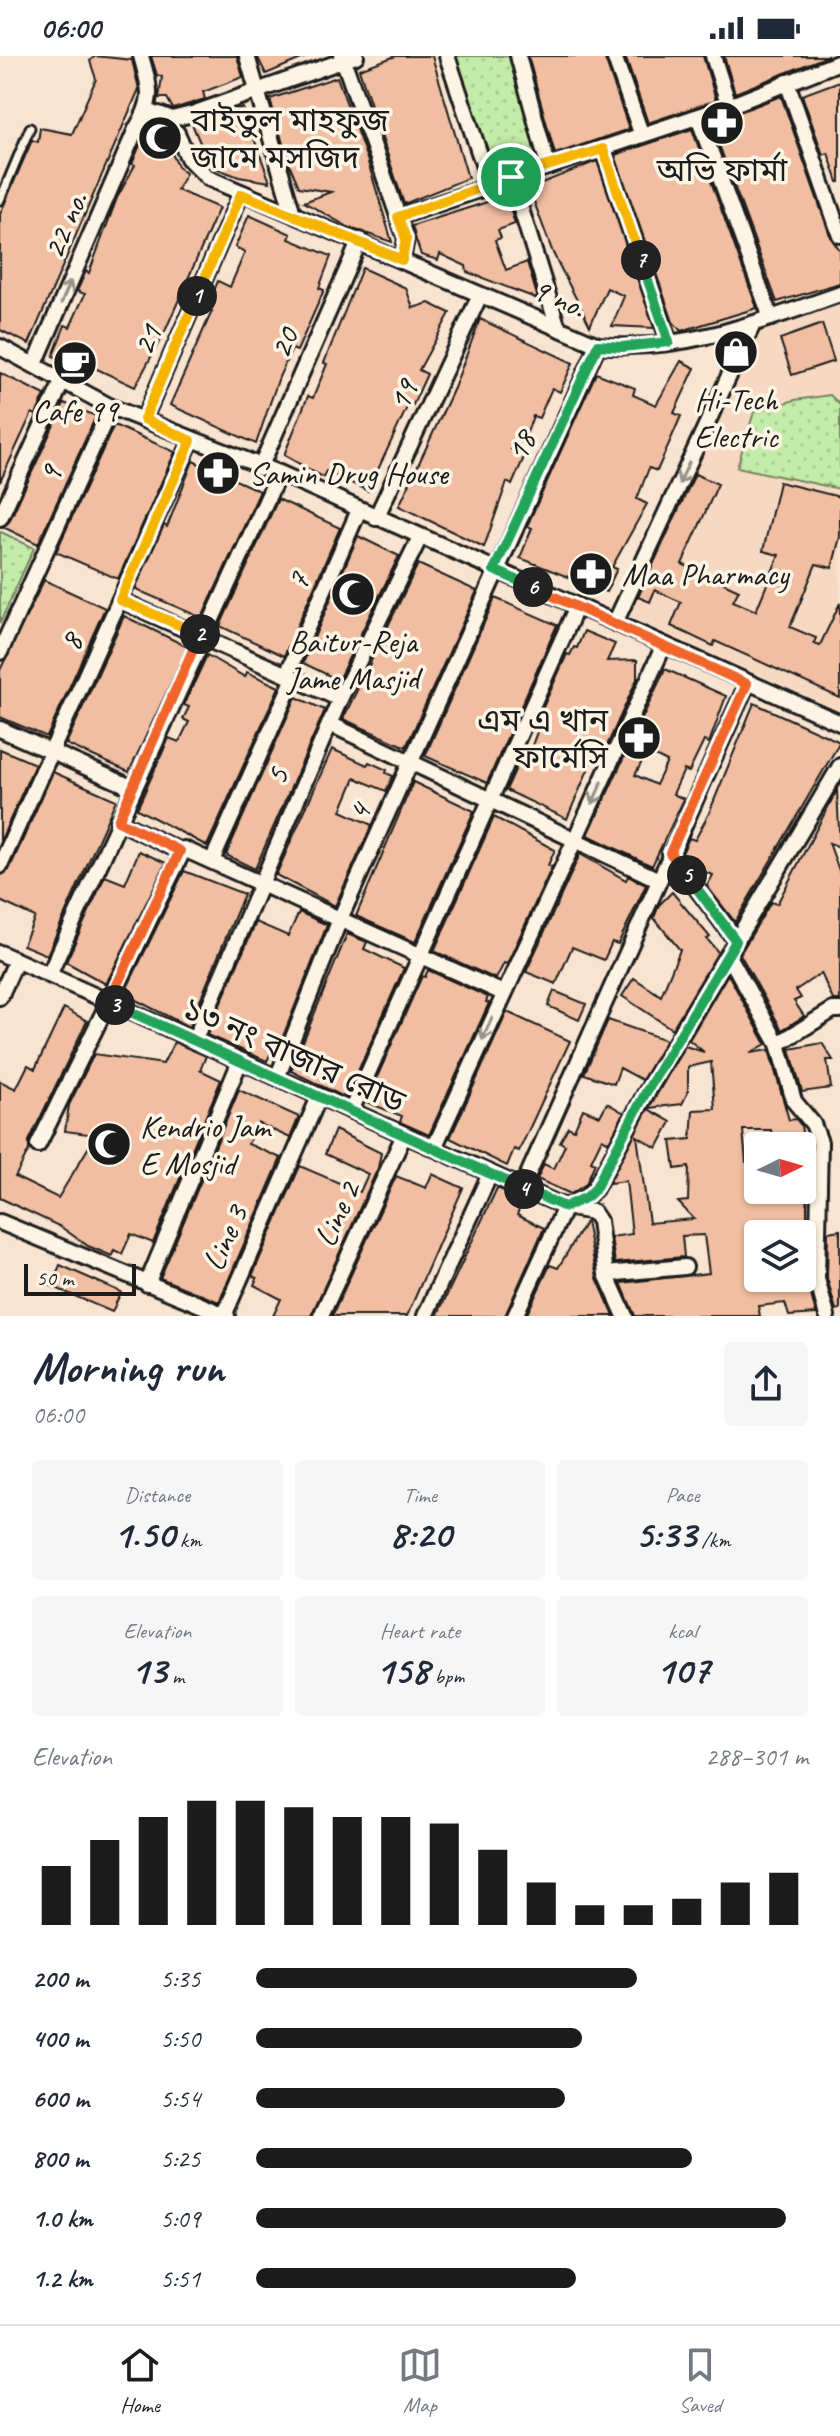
<!DOCTYPE html>
<html lang="en">
<head>
<meta charset="utf-8">
<style>
	body { margin:0; font-family:Caveat,"Noto Sans Bengali",sans-serif; background:#f6f6f7; color:#1f2937; height:100vh; display:flex; flex-direction:column; font-size:30px; white-space:nowrap }
	* { box-sizing:border-box; margin:0 }
	p { font-size:26px; color:#747a83 }
	.icon { flex:none; width:44px; height:44px; fill:none; stroke:currentColor; stroke-width:2; stroke-linecap:round; stroke-linejoin:round }
	.map { position:relative; height:1260px; overflow:hidden }
	.drawer { display:flex; flex-direction:column; background:#fff; flex:1 }
	.drawer>* { flex:none }
	.needle { width:52px; rotate:85deg }
	.buttons { position:absolute; left:744px; top:1076px; display:grid; gap:16px }
	.buttons a { display:grid; place-items:center; width:72px; height:72px; border-radius:8px; background:#fff; box-shadow:0 2px 6px #0004; font-size:40px }
	.scale { position:absolute; left:24px; bottom:20px; width:112px; box-sizing:border-box; padding-left:8px; border:4px solid #1c1c1c; border-top:0; font-size:22px; line-height:28px; white-space:nowrap; color:#1c1c1c; -webkit-text-stroke:6px #fcf5e5; paint-order:stroke }
	.pin { position:absolute; display:grid; place-items:center; width:68px; height:68px; color:#fff; margin:-34px; border:4px solid #fff; border-radius:50%; box-shadow:0 2px 8px #0007 }
	.km { position:absolute; width:40px; height:40px; margin:-20px; border-radius:50%; background:#222; color:#fff; font-size:22px; line-height:40px; text-align:center }
	.round { display:grid; place-items:center; flex:none; width:84px; height:84px; border-radius:8px; background:#f6f6f7 }
	.headline { display:flex; align-items:center; justify-content:space-between; height:136px; padding:0 32px }
	h1 { font-size:44px; font-weight:700; line-height:60px }
	.metrics { display:grid; grid-template-columns:repeat(3,1fr); gap:12px; height:136px; padding:8px 32px }
	.metrics div { display:grid; align-content:center; border-radius:8px; background:#f6f6f7; text-align:center }
	.metrics b { font-size:40px; font-weight:700 }
	.metrics small { font-size:22px; font-weight:400 }
	.metrics p { font-size:22px }
	.chart { height:224px; padding:16px 32px }
	.chart p { display:flex; justify-content:space-between }
	.chart svg { width:100%; height:144px; margin-top:8px; stroke:#1c1c1c; stroke-width:6 }
	ul { padding:0 32px; list-style:none; font-size:26px }
	li { display:grid; grid-template-columns:128px 96px 1fr; align-items:center; height:60px }
	li i { height:20px; border-radius:10px; background:#1c1c1c }
	.status { display:flex; justify-content:space-between; align-items:center; height:56px; padding:0 40px; background:#fff; direction:ltr }
	.status svg { height:22px; fill:currentColor }
	.tabs { display:flex; justify-content:space-around; align-items:center; height:112px; border-top:2px solid #e0e1e3; background:#fff; font-size:22px; color:#747a83 }
	.tabs a { display:grid; justify-items:center; gap:4px }
	.tabs .on { color:#1c1c1c }
	.map>svg:first-child { display:block }
	.built { fill:#f7d9c3 }
	.green { fill:url(#green-dots); stroke:#708462; stroke-width:2 }
	.building { fill:#f1bea2; stroke:#1c1c1c; stroke-width:2; fill-rule:evenodd }
	.lines { fill:none; stroke-linecap:round; stroke-linejoin:round }
	.service-casing { stroke:#1c1c1c; stroke-width:13 }
	.minor-casing { stroke:#1c1c1c; stroke-width:20 }
	.service { stroke:#fcf5e5; stroke-width:7 }
	.minor { stroke:#fcf5e5; stroke-width:14 }
	.oneway { stroke:#97938b }
	.split-1-casing { stroke:#fff; stroke-width:16 }
	.split-2-casing { stroke:#fff; stroke-width:16 }
	.split-3-casing { stroke:#fff; stroke-width:16 }
	.split-4-casing { stroke:#fff; stroke-width:16 }
	.split-5-casing { stroke:#fff; stroke-width:16 }
	.split-6-casing { stroke:#fff; stroke-width:16 }
	.split-7-casing { stroke:#fff; stroke-width:16 }
	.split-8-casing { stroke:#fff; stroke-width:16 }
	.split-1 { stroke:#f5b400; stroke-width:10 }
	.split-2 { stroke:#f5b400; stroke-width:10 }
	.split-3 { stroke:#f0652b; stroke-width:10 }
	.split-4 { stroke:#22a559; stroke-width:10 }
	.split-5 { stroke:#22a559; stroke-width:10 }
	.split-6 { stroke:#f0652b; stroke-width:10 }
	.split-7 { stroke:#22a559; stroke-width:10 }
	.split-8 { stroke:#f5b400; stroke-width:10 }
	.labels { text-anchor:middle; dominant-baseline:central; stroke-width:7; stroke-linejoin:round; paint-order:stroke }
	.poi-label { font-size:32px; fill:#1c1c1c; stroke:#fcf5e5; text-anchor:start }
	.street-label { font-size:32px; fill:#1c1c1c; stroke:#fcf5e5 }
</style>
</head>
<body>
<div class="status"><b>06:00</b><svg viewBox="0 0 49 12"><path d="M0 12V9h3v3zM5 12V6h3v6zM10 12V3h3v9zM15 12V0h3v12zM26 1h20v11H26zM47 4h2v5h-2z"/></svg></div>
<div class="map">
<svg width="840" height="1260" viewBox="0 0 840 1260">
	<defs>
		<pattern id="green-dots" width="8" height="8" patternUnits="userSpaceOnUse" patternTransform="scale(2)"><rect width="8" height="8" fill="#c3eca8"/><path d="M2 2h.1M6 6h.1" fill="none" stroke="#a7ca90" stroke-width="1.8" stroke-linecap="round"/></pattern>
	</defs>
	<rect width="100%" height="100%" fill="#f9e4d1"/>
	<filter id="ink" filterUnits="userSpaceOnUse"><feTurbulence type="fractalNoise" baseFrequency=".0125" numOctaves="2"/><feDisplacementMap in="SourceGraphic" scale="16" xChannelSelector="R" yChannelSelector="G"/><feConvolveMatrix kernelMatrix="1 2 1 2 8 2 1 2 1" color-interpolation-filters="sRGB"/></filter>
	<g filter="url(#ink)">
		<polygon class="built" points="840,241 840,655 627,560 691,416 763,272"/>
		<g class="green">
			<polygon points="453,0 514,0 545,116 497,133"/>
			<polygon points="830,339 840,349 840,433 737,411 754,356 795,344"/>
			<polygon points="1,476 34,492 0,567 0,478"/>
		</g>
		<g class="building">
			<polygon points="95,0 132,4 139,33 29,288 0,274 0,158 32,84 38,86 40,72 72,78 96,23 90,5"/>
			<polygon points="151,0 237,0 243,21 203,36 205,43 173,53 167,42 159,42 162,21 157,19"/>
			<polygon points="257,0 308,0 266,18"/>
			<polygon points="396,0 432,0 468,122 404,148 359,13"/>
			<polygon points="528,0 604,0 629,73 555,98"/>
			<polygon points="625,0 703,0 716,44 648,67"/>
			<polygon points="724,0 828,0 735,37"/>
			<polygon points="337,21 367,103 392,186 350,172 304,146 331,136 299,131 288,105 270,43"/>
			<polygon points="840,25 840,126 838,126 828,97 823,99 802,39"/>
			<polygon points="781,40 831,182 840,195 840,227 777,246 711,67"/>
			<polygon points="243,52 248,66 270,126 239,121 210,110 192,68"/>
			<polygon points="154,72 163,79 179,112 186,117 177,134 219,152 166,273 135,331 95,312 92,317 53,300 65,269 70,271 85,238 77,235 86,215 89,217 117,142 135,109 132,108 145,77"/>
			<polygon points="692,73 757,252 681,275 673,266 615,99"/>
			<polygon points="597,105 654,272 612,270 624,240 607,232 590,270 553,197 529,132"/>
			<polygon points="506,140 515,168 498,174 501,182 495,184 506,214 527,206 538,243 467,216 466,210 440,198 438,204 421,199 416,184 412,170"/>
			<polygon points="249,159 291,178 289,183 331,200 319,232 324,234 297,295 292,293 279,321 256,388 170,349 212,255 206,253 218,225 230,231 245,196 235,191"/>
			<polygon points="362,212 406,232 413,252 429,247 450,257 419,314 427,318 413,349 409,347 368,435 326,415 323,421 284,399 308,340 313,342 327,308 324,307"/>
			<polygon points="480,263 573,307 560,336 552,332 539,362 533,360 525,382 511,393 525,399 512,429 507,426 484,491 399,450 454,332"/>
			<polygon points="822,268 834,305 792,319 780,283"/>
			<polygon points="681,305 695,312 674,357 681,360 657,415 649,412 637,443 647,448 612,511 617,513 606,536 520,502 532,472 527,470 596,317 635,332 633,339 656,349"/>
			<polygon points="0,317 45,339 36,359 32,357 0,426"/>
			<polygon points="64,347 96,360 38,488 3,471 9,466"/>
			<polygon points="114,369 175,396 118,523 56,496"/>
			<polygon points="193,405 260,435 202,562 135,533 164,469 167,471"/>
			<polygon points="695,418 718,428 682,508 739,534 733,545 756,555 779,499 763,495 779,426 840,441 840,481 832,512 816,508 790,571 816,582 814,587 820,589 840,547 840,642 715,585 713,590 671,570 681,546 655,534 650,546 638,541"/>
			<polygon points="278,443 340,472 284,600 220,570"/>
			<polygon points="358,480 399,500 338,624 303,607"/>
			<polygon points="418,508 477,535 406,691 343,663"/>
			<polygon points="44,524 105,552 47,681 0,661 0,614"/>
			<polygon points="495,542 557,569 487,727 425,700"/>
			<polygon points="124,560 188,591 129,716 66,688"/>
			<polygon points="584,575 615,588 607,605 637,604 637,623 606,692 599,688 567,763 506,734 521,701 527,703 538,673 534,671 567,598 570,599 574,591 577,592"/>
			<polygon points="207,599 245,621 247,616 279,631 207,790 137,753 169,682 179,686 189,666 183,663 189,651 184,649"/>
			<path d="M665,613L726,640L709,687L704,685L689,716L684,714L673,738L684,743L652,810L588,779ZM647,696L667,706L656,729L635,719Z"/>
			<polygon points="296,641 325,654 255,813 226,799"/>
			<polygon points="754,647 840,686 735,866 707,830 713,819 694,812 682,797 689,782 695,784 709,757"/>
			<polygon points="0,693 35,708 0,786"/>
			<polygon points="332,693 367,709 369,706 387,714 386,717 393,720 386,735 355,722 341,755 372,769 335,850 276,819"/>
			<polygon points="53,716 116,744 47,899 23,889 35,861 0,845 0,820 9,814"/>
			<polygon points="413,726 474,755 415,886 356,860"/>
			<polygon points="837,734 840,791 829,787 840,817 840,944 833,944 821,917 796,934 801,942 794,945 804,960 782,974 740,898 771,846 777,848"/>
			<polygon points="494,761 555,794 548,809 552,811 507,908 504,907 496,923 434,895"/>
			<polygon points="139,795 166,807 106,928 66,906 105,820 125,828"/>
			<polygon points="580,798 626,824 628,820 646,829 618,888 612,886 604,904 572,891 556,928 526,916"/>
			<polygon points="184,815 244,838 189,971 124,938"/>
			<polygon points="672,836 710,881 707,883 718,896 672,973 622,940 634,922 661,940 680,894 654,862 659,849"/>
			<polygon points="299,856 327,869 280,988 276,987 267,1005 207,979 256,866 288,880"/>
			<polygon points="347,878 367,886 364,893 404,912 346,1042 291,1015"/>
			<polygon points="428,914 488,941 486,946 489,947 429,1079 400,1066 402,1060 366,1046 422,920 425,921"/>
			<path d="M728,918L766,988L750,997L769,994L789,1064L796,1063L801,1069L804,1090H773L771,1074H743L746,1106H758V1134H807V1223L816,1258L789,1260L785,1247L758,1250L760,1260H635L621,1227L709,1217L704,1179L682,1180L684,1201L615,1207L611,1181L632,1178L626,1125L609,1127L648,1053L671,1066L657,1092L637,1080L649,1167L694,1163L678,1146L688,1145L689,1111L675,1113L671,1085L691,1083L693,1054L715,1053L711,1006L688,1011V1036L682,1048L649,1052L685,990L704,996L689,984ZM758,1178H802V1222H758Z"/>
			<polygon points="554,935 586,948 579,964 548,950"/>
			<polygon points="64,952 87,965 29,1085 29,1094 15,1121 58,1142 96,1079 65,1075 69,1049 94,998 163,1008 174,986 206,1000 200,1014 221,1024 153,1187 131,1178 122,1198 114,1194 112,1200 88,1190 61,1171 0,1142 0,1025 16,1033 28,1009 35,1013"/>
			<polygon points="507,956 570,985 519,1095 514,1093 507,1110 450,1082"/>
			<polygon points="608,964 666,984 642,1024 620,1012 614,1028 584,1018"/>
			<polygon points="822,987 833,1004 827,1004 831,1032 802,1036 790,993"/>
			<polygon points="239,1034 299,1061 290,1082 258,1067 248,1088 281,1102 219,1246 160,1222"/>
			<polygon points="607,1047 624,1057 609,1086 602,1082 591,1105 595,1107 586,1128 571,1138 537,1123 544,1108 554,1113 565,1089 560,1086 568,1071 574,1074 583,1053 600,1060"/>
			<polygon points="335,1074 381,1097 378,1112 311,1260 273,1260 281,1243 254,1229 257,1222 252,1220 300,1110 360,1136 368,1118 325,1098"/>
			<polygon points="432,1118 463,1132 407,1260 332,1260 396,1120 426,1132"/>
			<polygon points="497,1132 523,1143 517,1159 544,1172 505,1260 437,1260"/>
			<polygon points="586,1165 597,1222 614,1260 526,1260 550,1209 558,1212"/>
			<polygon points="840,1174 840,1253 836,1254 827,1222 828,1176"/>
			<polygon points="60,1209 121,1236 112,1256 51,1230"/>
		</g>
		<g class="lines">
			<g class="service-casing">
				<polyline id="service" points="0,144 30,72"/>
			</g>
			<g class="minor-casing">
				<g id="minor">
					<polyline points="247,0 293,158"/>
					<polyline points="342,0 406,183 402,204"/>
					<polyline points="447,0 490,129"/>
					<polyline points="518,0 548,110"/>
					<polyline points="614,0 641,77"/>
					<polyline points="713,0 729,50"/>
					<polyline points="787,26 840,179"/>
					<path d="M148,54L177,77L188,102L208,122L598,289C682,297 763,265 840,238"/>
					<polyline points="159,58 172,63 192,58 356,0"/>
					<polyline points="698,61 771,262"/>
					<polyline points="603,93 669,286"/>
					<polyline points="511,121 558,272"/>
					<polyline points="398,161 729,50 840,6"/>
					<polyline points="0,291 111,351 279,417 840,667"/>
					<path d="M35,308L136,73C155,42 150,33 141,0"/>
					<polyline points="144,363 241,138"/>
					<polyline points="260,412 360,184"/>
					<polyline points="0,462 63,324"/>
					<polyline points="376,462 480,239"/>
					<polyline points="120,544 340,643"/>
					<polyline points="615,567 752,270"/>
					<polyline points="0,596 111,351"/>
					<polyline points="287,618 359,454"/>
					<polyline points="330,668 657,823"/>
					<polyline points="0,673 133,732"/>
					<polyline points="118,765 180,795"/>
					<polyline points="670,797 736,885"/>
					<polyline points="212,805 294,622"/>
					<polyline points="0,810 191,385"/>
					<polyline points="0,897 565,1151 593,1156 599,1165 606,1218 625,1260"/>
					<polyline points="729,900 778,988 794,1045 813,1068 820,1086 817,1223 827,1260"/>
					<polyline points="49,919 279,417"/>
					<polyline points="0,941 16,905"/>
					<polyline points="194,985 340,643 420,481"/>
					<polyline points="778,988 833,954 840,954"/>
					<polyline points="277,1022 340,863 598,289"/>
					<polyline points="351,1055 577,550"/>
					<polyline points="38,1089 184,793 503,937"/>
					<polyline points="434,1092 664,589"/>
					<polyline points="522,1132 747,628"/>
					<polyline points="0,1166 227,1260"/>
					<polyline points="606,1218 685,1211"/>
					<polyline points="147,1228 240,1005"/>
					<polyline points="224,1260 319,1041"/>
					<polyline points="321,1260 404,1079"/>
					<polyline points="425,1260 490,1118"/>
					<polyline points="515,1260 565,1151 587,1141 595,1133 645,1038 840,710"/>
				</g>
			</g>
			<use href="#service" class="service"/>
			<use href="#minor" class="minor"/>
		</g>
		<defs><path id="oneway-shaft" d="M-6 0H5M1.5-3L5.5 0L1.5 3" fill="none" stroke-width="1.6" stroke-linecap="round" stroke-linejoin="round" transform="scale(2)"/></defs>
		<g class="oneway">
			<use href="#oneway-shaft" transform="translate(66 236) rotate(-67)"/>
			<use href="#oneway-shaft" transform="translate(684 417) rotate(115)"/>
			<use href="#oneway-shaft" transform="translate(597 737) rotate(115)"/>
			<use href="#oneway-shaft" transform="translate(487 973) rotate(114)"/>
		</g>
	</g>
	<g class="lines" filter="url(#ink)">
		<g class="split-1-casing">
			<polyline id="split-1" points="197,240 241,138 402,204 406,183 398,161 511,121"/>
		</g>
		<g class="split-2-casing">
			<polyline id="split-2" points="197,240 144,363 191,385 120,544 200,578"/>
		</g>
		<g class="split-3-casing">
			<polyline id="split-3" points="115,949 109,946 180,795 118,765 200,578"/>
		</g>
		<g class="split-4-casing">
			<polyline id="split-4" points="115,949 524,1133"/>
		</g>
		<g class="split-5-casing">
			<polyline id="split-5" points="524,1133 565,1151 587,1141 595,1133 645,1038 736,885 687,819"/>
		</g>
		<g class="split-6-casing">
			<polyline id="split-6" points="533,531 747,628 670,797 687,819"/>
		</g>
		<g class="split-7-casing">
			<polyline id="split-7" points="533,531 494,514 598,289 622,291 669,286 641,204"/>
		</g>
		<g class="split-8-casing">
			<polyline id="split-8" points="511,121 603,93 641,204"/>
		</g>
		<use href="#split-1" class="split-1"/>
		<use href="#split-2" class="split-2"/>
		<use href="#split-3" class="split-3"/>
		<use href="#split-4" class="split-4"/>
		<use href="#split-5" class="split-5"/>
		<use href="#split-6" class="split-6"/>
		<use href="#split-7" class="split-7"/>
		<use href="#split-8" class="split-8"/>
	</g>
	<defs>
		<g id="pharmacy-disc" transform="scale(2.3)"><circle r="9.5" fill="#1c1c1c" stroke="#fcf5e5"/><path d="M-2-6h4v4h4v4h-4v4h-4v-4h-4v-4h4Z" fill="#fff"/></g>
		<g id="mosque-disc" transform="scale(2.3)"><circle r="9.5" fill="#1c1c1c" stroke="#fcf5e5"/><path d="M3.5-4.9A6 6 0 1 0 3.5 4.9A5 5 0 1 1 3.5-4.9Z" fill="#fff"/></g>
		<g id="shop-disc" transform="scale(2.3)"><circle r="9.5" fill="#1c1c1c" stroke="#fcf5e5"/><path d="M-5-2.5h2.3a2.7 3.5 0 0 1 5.4 0H5L5.5 6h-11ZM-1.5-2.5h3a1.5 2.3 0 0 0-3 0Z" fill="#fff"/></g>
		<g id="cafe-disc" transform="scale(2.3)"><circle r="9.5" fill="#1c1c1c" stroke="#fcf5e5"/><path d="M-5.5-4.5H6V0H3Q3 3.5 0 3.5H-2.5Q-5.5 3.5-5.5 0ZM3-3.2v2h1.7v-2ZM-6 4.5H4V6H-6Z" fill="#fff"/></g>
	</defs>
	<g fill-rule="evenodd">
		<use href="#pharmacy-disc" x="722" y="67"/>
		<use href="#mosque-disc" x="160" y="82"/>
		<use href="#shop-disc" x="736" y="296"/>
		<use href="#cafe-disc" x="75" y="307"/>
		<use href="#pharmacy-disc" x="218" y="417"/>
		<use href="#pharmacy-disc" x="591" y="518"/>
		<use href="#mosque-disc" x="353" y="538"/>
		<use href="#pharmacy-disc" x="639" y="682"/>
		<use href="#mosque-disc" x="109" y="1088"/>
	</g>
	<g class="labels">
		<g class="poi-label">
			<text x="191" y="64">বাইতুল মাহফুজ<tspan x="191" dy="37">জামে মসজিদ</tspan></text>
			<text x="722" y="114" text-anchor="middle">অভি ফার্মা</text>
			<text x="736" y="343" text-anchor="middle">Hi-Tech<tspan x="736" dy="37">Electric</tspan></text>
			<text x="75" y="354" text-anchor="middle">Cafe 99</text>
			<text x="249" y="417">Samin Drug House</text>
			<text x="622" y="518">Maa Pharmacy</text>
			<text x="353" y="585" text-anchor="middle">Baitur-Reja<tspan x="353" dy="37">Jame Masjid</tspan></text>
			<text x="608" y="664" text-anchor="end">এম এ খান<tspan x="608" dy="37">ফার্মেসি</tspan></text>
			<text x="140" y="1070">Kendrio Jam<tspan x="140" dy="37">E Mosjid</tspan></text>
		</g>
		<g class="street-label">
			<text transform="translate(65 169) rotate(-67)">22 no.</text>
			<text transform="translate(559 242) rotate(23)">9 no.</text>
			<text transform="translate(147 284) rotate(-67)">21</text>
			<text transform="translate(284 287) rotate(-66)">20</text>
			<text transform="translate(403 339) rotate(-65)">19</text>
			<text transform="translate(521 390) rotate(-65)">18</text>
			<text transform="translate(50 418) rotate(-66)">9</text>
			<text transform="translate(298 525) rotate(-66)">7</text>
			<text transform="translate(71 586) rotate(-66)">8</text>
			<text transform="translate(277 720) rotate(-67)">5</text>
			<text transform="translate(359 756) rotate(-65)">4</text>
			<text transform="translate(294 999) rotate(24)">১৩ নং বাজার রোড</text>
			<text transform="translate(337 1158) rotate(-65)">Line 2</text>
			<text transform="translate(225 1182) rotate(-66)">Line 3</text>
		</g>
	</g>
</svg>
<div class="buttons">
<a><svg class="needle" viewBox="-14 -14 28 28"><path d="M0-13l5 13h-10z" fill="#e53935"/><path d="M0 13l5-13h-10z" fill="#747a83"/></svg></a>
<a><svg class="icon" aria-label="layers" viewBox="0 0 24 24"><path d="M12 4l9 5-9 5-9-5zM3 14l9 5 9-5"/></svg></a>
</div>
<div class="scale">50 m</div>
<div class="pin" style="left:511px;top:121px;background:#1e9e55"><svg class="icon" aria-label="arrive" viewBox="0 0 24 24"><path d="M6 21V4h12l-3 4 3 4H6"/></svg></div>
<b class="km" style="left:197px;top:240px">1</b>
<b class="km" style="left:200px;top:578px">2</b>
<b class="km" style="left:115px;top:949px">3</b>
<b class="km" style="left:524px;top:1133px">4</b>
<b class="km" style="left:687px;top:819px">5</b>
<b class="km" style="left:533px;top:531px">6</b>
<b class="km" style="left:641px;top:204px">7</b>
</div>
<section class="drawer">
<div class="headline"><div><h1>Morning run</h1><p>06:00</p></div><a class="round"><svg class="icon" aria-label="share" viewBox="0 0 24 24"><path d="M12 15V3M7 8l5-5 5 5M5 13v7h14v-7"/></svg></a></div>
<div class="metrics">
<div><p>Distance</p><b>1.50<small> km</small></b></div>
<div><p>Time</p><b>8:20</b></div>
<div><p>Pace</p><b>5:33<small> /km</small></b></div>
</div>
<div class="metrics">
<div><p>Elevation</p><b>13<small> m</small></b></div>
<div><p>Heart rate</p><b>158<small> bpm</small></b></div>
<div><p>kcal</p><b>107</b></div>
</div>
<div class="chart"><p><span>Elevation</span>288–301 m</p>
<svg viewBox="0 0 160 44" preserveAspectRatio="none"><path d="M5 44V26M15 44V18M25 44V11M35 44V6M45 44V6M55 44V8M65 44V11M75 44V11M85 44V13M95 44V21M105 44V31M115 44V38M125 44V38M135 44V36M145 44V31M155 44V28"/></svg>
</div>
<ul>
<li><b>200 m</b>5:35<i style="width:69%"></i></li>
<li><b>400 m</b>5:50<i style="width:59%"></i></li>
<li><b>600 m</b>5:54<i style="width:56%"></i></li>
<li><b>800 m</b>5:25<i style="width:79%"></i></li>
<li><b>1.0 km</b>5:09<i style="width:96%"></i></li>
<li><b>1.2 km</b>5:51<i style="width:58%"></i></li>
</ul>
</section>
<nav class="tabs">
<a class="on"><svg class="icon" aria-label="home" viewBox="0 0 24 24"><path d="M3 11l9-7 9 7M6 9v11h12V9"/></svg>Home</a>
<a><svg class="icon" aria-label="map" viewBox="0 0 24 24"><path d="M3 6l6-2 6 2 6-2v14l-6 2-6-2-6 2zM9 4v14M15 6v14"/></svg>Map</a>
<a><svg class="icon" aria-label="saved" viewBox="0 0 24 24"><path d="M7 4h10v16l-5-4-5 4z"/></svg>Saved</a>
</nav>
</body>
</html>
